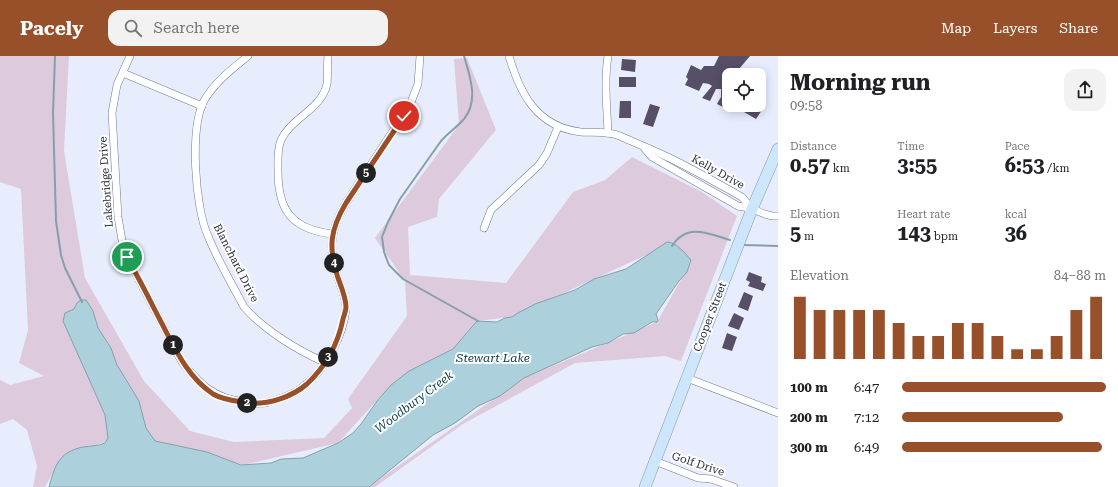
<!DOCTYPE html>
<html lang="en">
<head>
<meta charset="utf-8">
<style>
	body { margin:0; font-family:"Roboto Serif",serif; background:#f2f2f2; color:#202124; height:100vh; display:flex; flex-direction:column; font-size:15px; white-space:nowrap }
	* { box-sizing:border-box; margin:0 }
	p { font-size:13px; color:#757577 }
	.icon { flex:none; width:22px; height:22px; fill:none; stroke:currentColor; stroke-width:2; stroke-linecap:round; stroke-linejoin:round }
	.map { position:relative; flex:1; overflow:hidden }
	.drawer { display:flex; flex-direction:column; background:#fff; width:340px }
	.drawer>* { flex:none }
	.buttons { position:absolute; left:722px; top:12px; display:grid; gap:8px }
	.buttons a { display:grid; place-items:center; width:44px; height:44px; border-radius:8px; background:#fff; box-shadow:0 2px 10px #0003; font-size:20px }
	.pin { position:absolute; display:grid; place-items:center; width:34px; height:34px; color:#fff; margin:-17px; border:2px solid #fff; border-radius:50%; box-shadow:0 1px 4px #0007 }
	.km { position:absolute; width:20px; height:20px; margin:-10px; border-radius:50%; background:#222; color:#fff; font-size:11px; line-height:20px; text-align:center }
	.round { display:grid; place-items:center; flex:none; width:42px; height:42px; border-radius:12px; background:#f2f2f2 }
	.overview { display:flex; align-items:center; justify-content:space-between; height:68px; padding:0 12px }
	h1 { font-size:22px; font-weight:700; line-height:30px }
	.metrics { display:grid; grid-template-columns:repeat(3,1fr); gap:6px; height:68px; padding:4px 12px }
	.metrics div { display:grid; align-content:center }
	.metrics b { font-size:20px; font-weight:700 }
	.metrics small { font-size:11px; font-weight:400 }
	.metrics p { font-size:11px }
	.chart { height:112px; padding:8px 12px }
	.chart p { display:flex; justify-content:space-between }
	.chart svg { width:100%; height:72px; margin-top:4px; stroke:#97502a; stroke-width:6 }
	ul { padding:0 12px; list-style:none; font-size:13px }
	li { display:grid; grid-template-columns:64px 48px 1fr; align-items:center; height:30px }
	li i { height:10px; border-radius:5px; background:#97502a }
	header { display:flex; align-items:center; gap:24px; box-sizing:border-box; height:56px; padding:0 20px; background:#97502a; color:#fff }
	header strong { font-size:19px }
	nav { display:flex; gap:22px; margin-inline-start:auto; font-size:14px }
	.search { width:280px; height:36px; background:#f2f2f2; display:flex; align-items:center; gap:10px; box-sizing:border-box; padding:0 14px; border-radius:12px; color:#757577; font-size:15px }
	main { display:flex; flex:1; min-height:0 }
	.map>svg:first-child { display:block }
	.green { fill:#ddcbdd }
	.water { fill:#acd1dc; stroke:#85a0aa }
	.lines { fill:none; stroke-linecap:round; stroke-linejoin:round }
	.stream { stroke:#85a0aa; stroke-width:2 }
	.building { fill:#574f68 }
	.street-casing { stroke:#727a93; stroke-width:8 }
	.primary-casing { stroke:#7f9ab4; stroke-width:12 }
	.street { stroke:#fff; stroke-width:7 }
	.primary { stroke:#cee6fb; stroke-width:11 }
	.route-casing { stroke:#fff; stroke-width:8 }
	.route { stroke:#97502a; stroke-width:5 }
	.labels { text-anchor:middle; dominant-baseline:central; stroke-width:4; stroke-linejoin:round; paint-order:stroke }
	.street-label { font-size:11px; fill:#292d37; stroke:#fff }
	.water-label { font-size:12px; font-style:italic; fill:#09404d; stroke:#fff }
</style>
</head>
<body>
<header>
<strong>Pacely</strong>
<div class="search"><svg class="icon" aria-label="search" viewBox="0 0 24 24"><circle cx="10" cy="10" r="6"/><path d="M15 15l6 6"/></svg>Search here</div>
<nav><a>Map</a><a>Layers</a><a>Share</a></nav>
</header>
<main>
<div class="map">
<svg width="778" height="431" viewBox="0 0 778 431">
	<rect width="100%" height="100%" fill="#e8edfe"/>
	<polygon class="green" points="0,0 69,0 64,95 85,222 144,325 190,375 234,386 324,382 352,352 348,343 407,260 405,225 375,182 459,69 454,3 467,2 496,74 439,143 437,161 408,171 410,219 506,227 573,136 605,124 632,101 702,136 737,160 681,305 665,300 575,307 463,368 375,431 368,431 524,322 657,266 691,206 672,187 512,261 477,265 453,293 391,329 338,387 243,409 155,385 107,385 61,402 45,431 33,431 37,410 27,374 13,363 0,368 0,324 10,329 44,320 19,307 28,274 21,133 0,126"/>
	<path class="water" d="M667,186C676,186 685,197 691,204L687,216L679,225L656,258L658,264L657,266H652L634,277L623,278L608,287L592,291L524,322L500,340L478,350L455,367L433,379L369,431H49C55,409 59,396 83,391C90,390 98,390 105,387L108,382L105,359L63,265L65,257L74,253L77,247L81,244H86L93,255L98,272L111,292L117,309L139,345L146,372L155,385L207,396L241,409L271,407L281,403L303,402L338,387L353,377L361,368L377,345L391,329L409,315L453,293L477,265L497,266L505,262L512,261L516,258L535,248L575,234L594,223L626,213Z"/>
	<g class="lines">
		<g class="stream">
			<polyline points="55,0 53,57 56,165 61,199 65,212 82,246"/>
			<path d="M464,0C470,20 479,45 464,63C457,71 448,77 441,85L400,143L388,166L382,181L384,196L389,209L403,223L478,265"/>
			<polyline points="742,189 778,190"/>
			<path d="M672,190C687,166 710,178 730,184"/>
		</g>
	</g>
	<g class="building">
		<polygon points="719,0 750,0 734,19 729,19 729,49 739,49 738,52 725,52 717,48 721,41 721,33 716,33 710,45 702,42 712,30 709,28 703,27 699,35 685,29 688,23 686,21 691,9 701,14 704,10 714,10"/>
		<polygon points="622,3 636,4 635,16 621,14"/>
		<rect x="619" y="21" width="17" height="10"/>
		<polygon points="620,45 631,45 631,62 619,62"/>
		<polygon points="650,48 660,51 653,71 643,68"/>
		<polygon points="754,49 762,54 756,63 744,56 748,51 751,53"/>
		<polygon points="749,216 762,221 761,226 766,228 763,235 748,230 750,226 746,224"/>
		<polygon points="744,236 753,240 748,255 738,251"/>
		<polygon points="734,257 744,262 739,274 728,270"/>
		<polygon points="727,277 737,281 732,295 722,292"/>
	</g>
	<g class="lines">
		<g class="street-casing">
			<g id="street">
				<path d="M130,0L117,29L112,57L118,161L123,190L127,201L182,306C201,329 213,342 244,346C251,347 257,348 265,347C278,344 293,339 304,330C325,314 344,279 346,252C346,242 341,231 338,222C328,192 330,174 346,147L410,49L418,28L420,0"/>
				<path d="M248,0C232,13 216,25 205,43C189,70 195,152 208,180C218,205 232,228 244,251C264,274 297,294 324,306"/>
				<path d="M328,0C327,9 328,19 327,28C322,53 291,62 281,84C277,94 278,105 278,115C278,155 292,173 332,178"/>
				<path d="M509,0C520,38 537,71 581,76C593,77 608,75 620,80C633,86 646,91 659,97C686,109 715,126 742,141L752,153"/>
				<path d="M608,0C604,26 607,51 608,77"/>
				<polyline points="123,17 202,50"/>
				<path d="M645,93L652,101L738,150C742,151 747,151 752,153C761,156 768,161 778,160"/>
				<polyline points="484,172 491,154 539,109 547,97 558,71"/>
				<polyline points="687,322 778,357"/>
				<polyline points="655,405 698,422 711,423 734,431"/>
			</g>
		</g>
		<g class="primary-casing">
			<polyline id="primary" points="645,431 752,153 778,93"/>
		</g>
		<use href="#street" class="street"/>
		<use href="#primary" class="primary"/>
	</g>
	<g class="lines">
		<g class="route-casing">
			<path id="route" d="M127,201C138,221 149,242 159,262C174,290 186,320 213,338C223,344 237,345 248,347C268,349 292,341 307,328C326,310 338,288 343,263C344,259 346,255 346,251C346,242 341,230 338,222C328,191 330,174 346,147L404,60"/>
		</g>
		<use href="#route" class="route"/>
	</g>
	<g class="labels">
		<g class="street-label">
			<text transform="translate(718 116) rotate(29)">Kelly Drive</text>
			<text transform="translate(106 126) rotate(-94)">Lakebridge Drive</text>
			<text transform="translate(236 207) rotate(63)">Blanchard Drive</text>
			<text transform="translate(710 261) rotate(-69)">Cooper Street</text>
			<text transform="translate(698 408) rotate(18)">Golf Drive</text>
		</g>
		<g class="water-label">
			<text x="493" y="302">Stewart Lake</text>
			<text transform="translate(414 346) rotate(-37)">Woodbury Creek</text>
		</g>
	</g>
</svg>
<div class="buttons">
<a><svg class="icon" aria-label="locate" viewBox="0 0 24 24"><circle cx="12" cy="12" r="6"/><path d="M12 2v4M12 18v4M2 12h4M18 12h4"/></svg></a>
</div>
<div class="pin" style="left:127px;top:201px;background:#1e9e55"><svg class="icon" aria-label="arrive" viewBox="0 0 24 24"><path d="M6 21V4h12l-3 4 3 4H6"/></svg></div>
<div class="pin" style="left:404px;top:60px;background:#d93025"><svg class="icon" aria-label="check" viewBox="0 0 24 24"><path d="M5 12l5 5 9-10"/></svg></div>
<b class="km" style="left:173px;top:289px">1</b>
<b class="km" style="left:247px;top:347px">2</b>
<b class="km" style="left:328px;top:301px">3</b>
<b class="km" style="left:334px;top:207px">4</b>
<b class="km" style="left:366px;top:117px">5</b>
</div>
<section class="drawer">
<div class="overview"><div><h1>Morning run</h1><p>09:58</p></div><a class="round"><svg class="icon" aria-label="share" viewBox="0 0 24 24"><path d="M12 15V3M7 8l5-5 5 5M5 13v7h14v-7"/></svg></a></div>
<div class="metrics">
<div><p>Distance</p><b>0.57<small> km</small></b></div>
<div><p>Time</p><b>3:55</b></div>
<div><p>Pace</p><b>6:53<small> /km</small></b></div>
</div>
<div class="metrics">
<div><p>Elevation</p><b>5<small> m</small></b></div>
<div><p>Heart rate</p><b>143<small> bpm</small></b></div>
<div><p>kcal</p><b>36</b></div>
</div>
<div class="chart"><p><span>Elevation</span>84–88 m</p>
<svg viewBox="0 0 160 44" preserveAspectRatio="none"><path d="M5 44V6M15 44V14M25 44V14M35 44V14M45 44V14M55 44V22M65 44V30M75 44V30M85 44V22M95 44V22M105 44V30M115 44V38M125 44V38M135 44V30M145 44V14M155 44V6"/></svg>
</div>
<ul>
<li><b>100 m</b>6:47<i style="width:100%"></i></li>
<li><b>200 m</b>7:12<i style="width:79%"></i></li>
<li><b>300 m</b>6:49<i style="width:98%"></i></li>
</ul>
</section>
</main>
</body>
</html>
